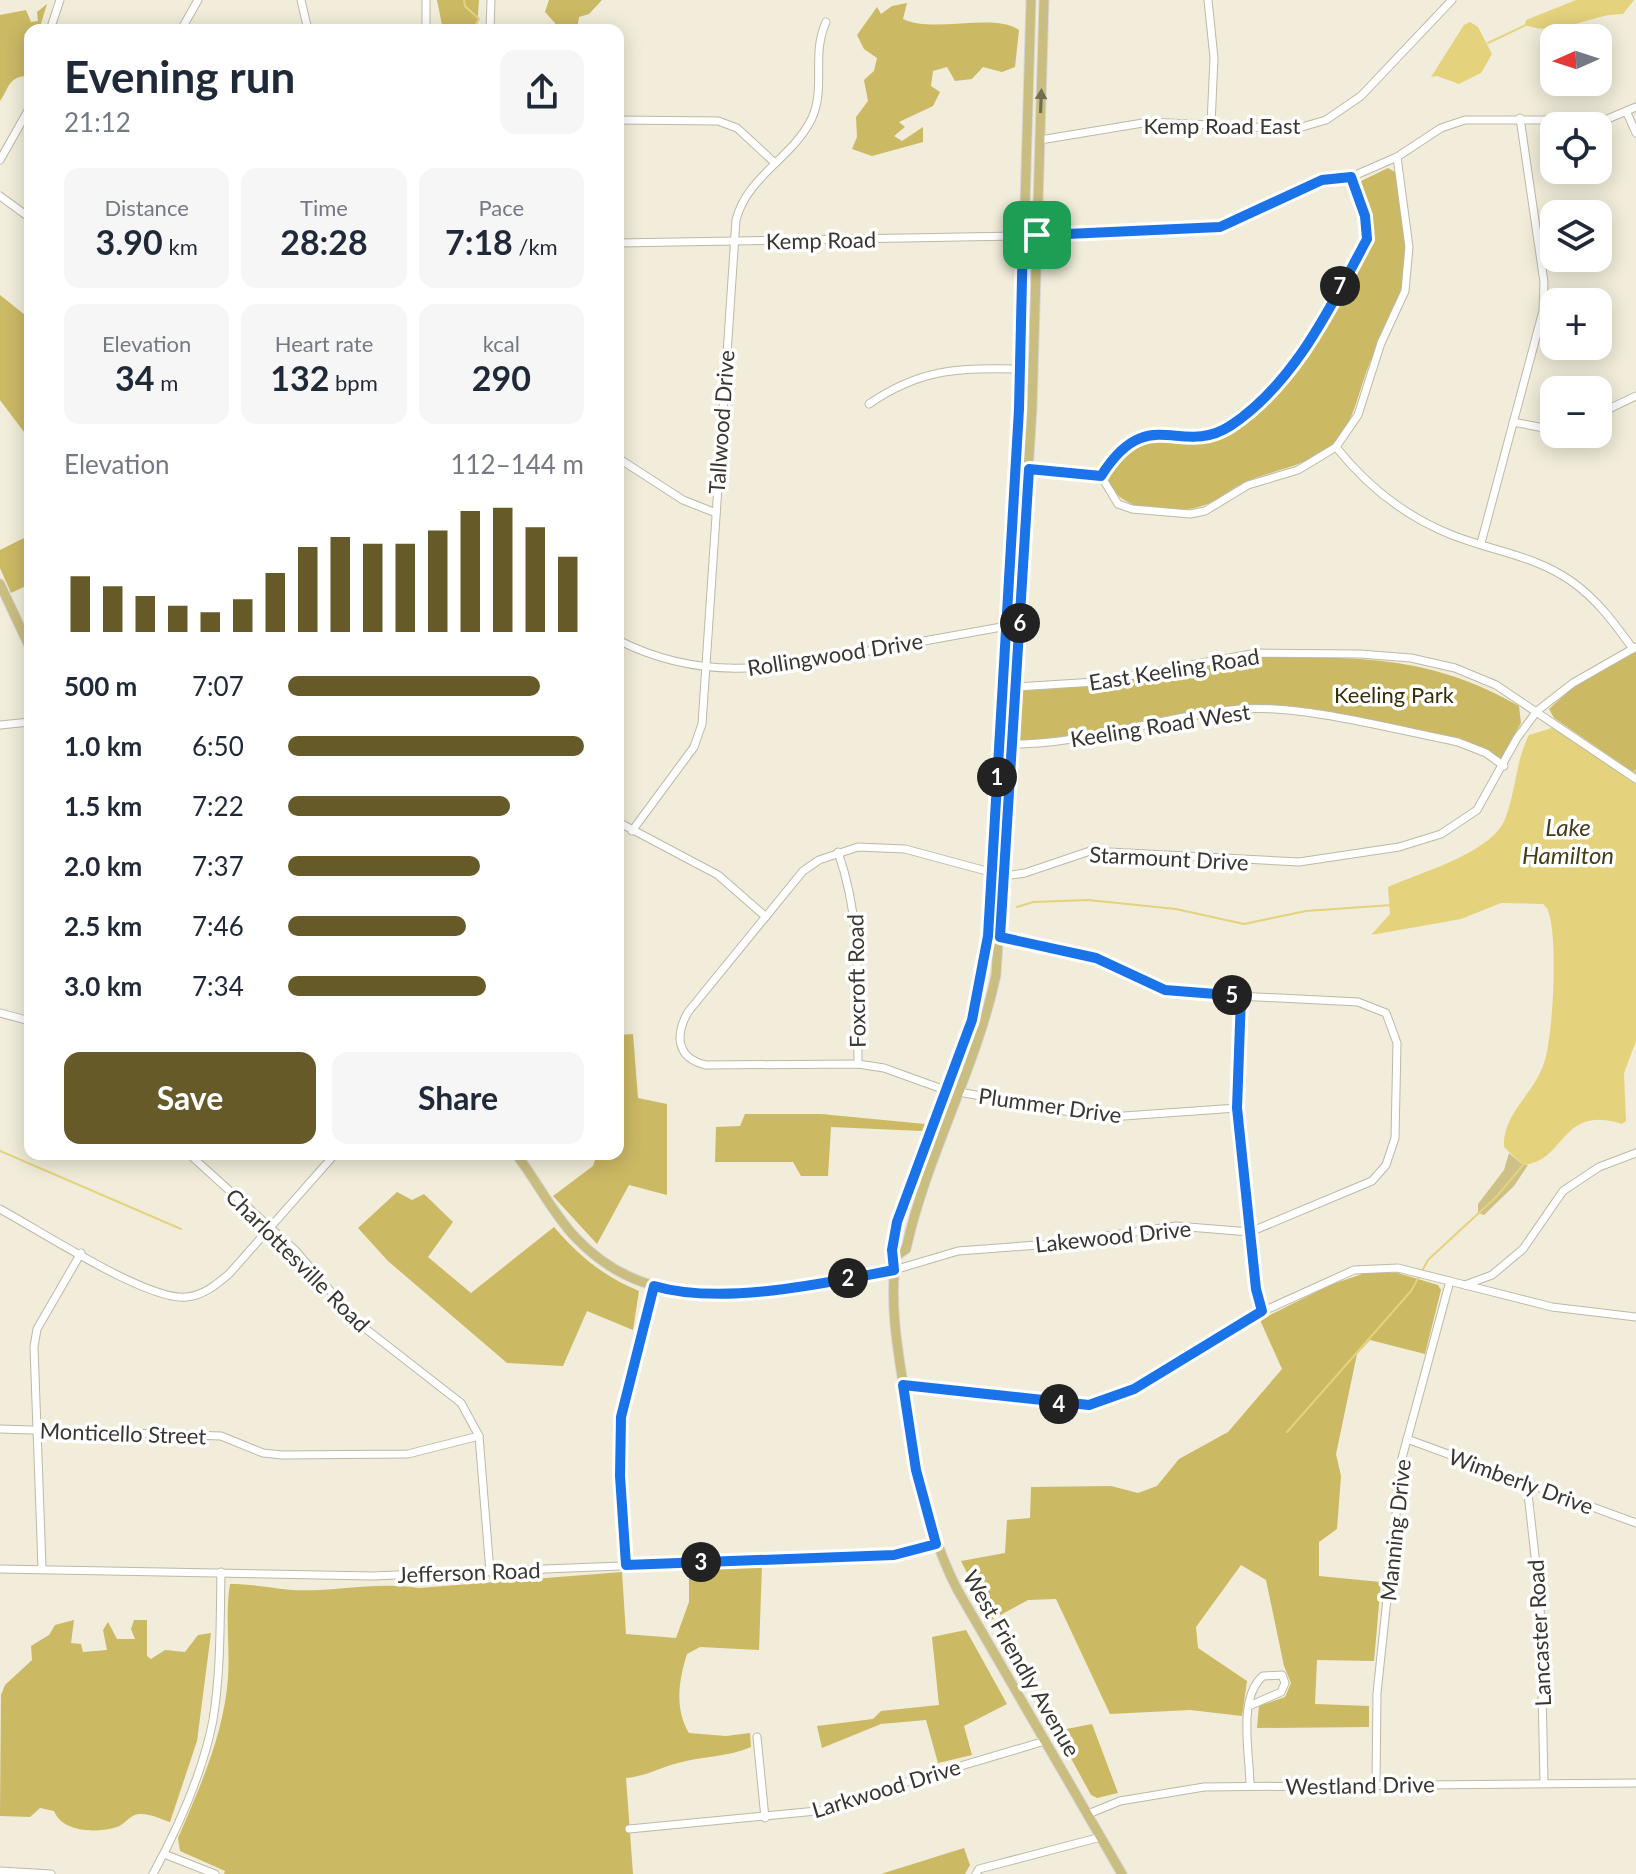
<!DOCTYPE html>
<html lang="en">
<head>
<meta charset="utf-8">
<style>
	body { margin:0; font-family:Lato,sans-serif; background:#f6f6f7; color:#1f2937; height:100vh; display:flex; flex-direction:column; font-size:30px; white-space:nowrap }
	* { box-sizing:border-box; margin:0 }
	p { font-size:26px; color:#747a83 }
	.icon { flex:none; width:44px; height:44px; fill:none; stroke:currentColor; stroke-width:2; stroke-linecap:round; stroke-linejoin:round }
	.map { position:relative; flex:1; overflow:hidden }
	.side { position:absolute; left:24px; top:24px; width:600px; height:1136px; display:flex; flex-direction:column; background:#fff; border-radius:16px; box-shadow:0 4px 20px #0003 }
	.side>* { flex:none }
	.needle { width:52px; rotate:267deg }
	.controls { position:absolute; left:1540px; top:24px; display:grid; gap:16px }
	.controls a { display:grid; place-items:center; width:72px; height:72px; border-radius:16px; background:#fff; box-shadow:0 4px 20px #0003; font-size:40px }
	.pin { position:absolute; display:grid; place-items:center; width:68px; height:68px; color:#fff; margin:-34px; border-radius:16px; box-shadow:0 4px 12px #0006 }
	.km { position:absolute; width:40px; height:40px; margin:-20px; border-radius:50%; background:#222; color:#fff; font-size:22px; line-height:40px; text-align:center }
	.round { display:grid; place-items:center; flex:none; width:84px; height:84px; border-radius:16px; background:#f6f6f7 }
	.head { display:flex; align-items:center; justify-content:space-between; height:136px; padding:0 40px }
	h1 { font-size:44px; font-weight:700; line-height:60px }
	.stats { display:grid; grid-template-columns:repeat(3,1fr); gap:12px; height:136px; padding:8px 40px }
	.stats div { display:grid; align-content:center; border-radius:16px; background:#f6f6f7; text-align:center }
	.stats b { font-size:34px; font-weight:700 }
	.stats small { font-size:22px; font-weight:400 }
	.stats p { font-size:22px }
	.chart { height:224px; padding:16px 40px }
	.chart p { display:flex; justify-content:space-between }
	.chart svg { width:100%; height:144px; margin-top:8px; stroke:#665b28; stroke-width:6 }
	.button { display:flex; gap:16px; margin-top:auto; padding:16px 40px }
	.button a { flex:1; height:92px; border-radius:16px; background:#665b28; color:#fff; font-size:32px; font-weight:700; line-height:92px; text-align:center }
	.button a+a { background:#f6f6f7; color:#1f2937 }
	ul { padding:0 40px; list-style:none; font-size:26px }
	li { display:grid; grid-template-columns:128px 96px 1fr; align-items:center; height:60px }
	li i { height:20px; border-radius:10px; background:#665b28 }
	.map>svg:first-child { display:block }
	.green { fill:#cec187 }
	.forest { fill:#cbb964 }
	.water { fill:#e5d27d }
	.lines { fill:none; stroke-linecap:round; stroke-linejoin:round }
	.stream { stroke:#e5d27d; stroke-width:2 }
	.minor-casing { stroke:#bcb9a7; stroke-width:9 }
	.major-casing { stroke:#d7d7d6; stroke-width:11 }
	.minor { stroke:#fff; stroke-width:7 }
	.major { stroke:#c9bd80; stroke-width:9 }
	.oneway { fill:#736d50 }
	.route-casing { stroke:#fff; stroke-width:16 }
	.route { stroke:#1a73e8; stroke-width:10 }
	.labels { text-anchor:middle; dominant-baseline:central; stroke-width:7; stroke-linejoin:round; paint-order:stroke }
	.street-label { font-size:22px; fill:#393730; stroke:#fff }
	.park-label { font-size:22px; fill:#362f08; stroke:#fff }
	.water-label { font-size:24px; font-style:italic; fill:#463e19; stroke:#fff }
</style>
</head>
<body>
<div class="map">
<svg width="1636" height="1874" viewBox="0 0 1636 1874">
	<rect width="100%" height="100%" fill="#f1edda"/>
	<polygon class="green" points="1509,1153 1523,1165 1528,1165 1514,1186 1484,1215 1478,1213 1478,1204 1504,1170"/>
	<g class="forest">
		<polygon points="437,0 479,0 477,30 443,30"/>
		<polygon points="549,0 602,0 589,14 579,17 577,30 554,30 555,23 545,12"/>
		<path d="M907,3L903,19C934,34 994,12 1019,30L1015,67L1002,72L983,67L972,79L955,81L947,67L933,71L931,86L940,92L933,106L899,122L905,127L894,136L902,141L923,127V142L872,156L852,149L857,137L856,117L868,101L864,80L874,71L877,58L864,49L857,35L877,7L881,14L892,6Z"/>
		<path d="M47,4L39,30L24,34L30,48L28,76C8,76 9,89 0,101V15L26,10L31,22L38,21L37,12Z"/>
		<path d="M1388,168L1397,173C1402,211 1412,256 1400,294C1391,321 1376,346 1366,373C1357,398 1353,424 1333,444C1310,465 1278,469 1250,480C1233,486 1219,501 1202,506C1171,516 1109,512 1107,472L1123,453L1142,439L1214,437L1235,426L1292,376L1371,241L1369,216L1359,182Z"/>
		<polygon points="0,295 30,319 30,440 0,400"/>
		<polygon points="30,535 30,584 11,593 0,568 0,550"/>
		<polygon points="1636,651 1636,774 1554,718 1549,709 1580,681"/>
		<path d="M1257,657C1359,658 1427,654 1519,706L1521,723L1500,760L1488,752L1374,723L1257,705L1209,710L1058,739L1020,741L1021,691L1091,686Z"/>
		<polygon points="633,1034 638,1098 667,1104 667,1195 629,1185 597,1244 553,1196 593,1166 597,1154 618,1154 618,1035"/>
		<polygon points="745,1114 821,1114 925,1124 922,1131 831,1127 828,1176 801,1176 793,1162 715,1162 716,1127 740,1126"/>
		<path d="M397,1192L412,1200L424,1194L453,1222L428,1257L471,1293L554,1227C579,1256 603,1276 639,1291L633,1330L587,1311L563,1366L507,1363L388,1261L358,1228Z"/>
		<polygon points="1365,1273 1398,1273 1438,1285 1441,1290 1425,1354 1370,1340 1357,1354 1336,1454 1341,1476 1337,1529 1319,1542 1319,1576 1381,1582 1374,1661 1317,1660 1315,1704 1369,1706 1369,1727 1257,1728 1259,1706 1285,1697 1291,1683 1284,1666 1266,1580 1241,1565 1196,1627 1198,1648 1247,1681 1242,1716 1190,1710 1110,1714 1056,1599 1028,1600 991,1620 961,1561 1005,1553 1007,1520 1030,1518 1031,1487 1111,1486 1138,1493 1157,1486 1179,1459 1228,1432 1282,1369 1260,1320 1330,1285"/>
		<path d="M762,1566L759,1650L700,1647L687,1654C679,1680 674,1708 689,1733L726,1736L750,1733L751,1747C728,1757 705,1756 682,1762C660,1767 651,1775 626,1778L633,1874H224L225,1871L180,1851L178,1838C200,1787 224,1734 228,1678C230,1647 225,1615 230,1584C252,1584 271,1588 292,1590C335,1592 376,1581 419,1588L622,1572L626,1634L676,1638L689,1602V1569Z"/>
		<path d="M74,1620L71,1643L81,1644L83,1652L107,1650L103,1630L108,1622L117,1639H135L131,1629L134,1620H147V1656L151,1659L165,1650L185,1652L198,1635L211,1633L197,1741L170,1822C161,1819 149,1813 139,1814C129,1815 126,1824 117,1827C97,1833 63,1833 54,1811L40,1808L30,1817L0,1816L1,1695L5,1685L32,1660L31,1646L49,1635L55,1625Z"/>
		<polygon points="966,1630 1007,1704 964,1726 972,1755 938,1763 926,1720 881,1724 822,1748 817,1726 873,1719 881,1711 939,1705 932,1637"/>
		<polygon points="1092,1724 1118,1793 1097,1798 1091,1795 1056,1731"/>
		<polygon points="964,1848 970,1865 965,1874 881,1874"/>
	</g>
	<g class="water">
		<path d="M1576,0H1634L1623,14C1588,14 1561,38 1525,25L1526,20Z"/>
		<polygon points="1470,22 1478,27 1492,54 1481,73 1459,84 1437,76 1431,77 1464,25"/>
		<path d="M1555,727L1636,782V1041L1624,1073L1626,1121L1622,1124C1560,1104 1566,1162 1523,1165L1504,1147C1502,1113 1536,1093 1545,1060C1553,1033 1559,932 1547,908L1543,904L1501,903L1461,919L1371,935L1390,914L1388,887C1419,873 1492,853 1505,819C1516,792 1515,763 1529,735Z"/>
	</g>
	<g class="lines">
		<g class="stream">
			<polyline points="464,0 465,6 479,19 472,30"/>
			<polyline points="1488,43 1526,25"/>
			<polyline points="1634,772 1636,770"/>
			<polyline points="1017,907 1033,902 1088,900 1176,909 1244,924 1306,911 1392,905"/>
			<polyline points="0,1151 181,1229"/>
			<polyline points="1287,1432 1411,1291 1428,1260 1497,1196 1523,1165"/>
		</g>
		<g class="minor-casing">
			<g id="minor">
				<polyline points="301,0 308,30"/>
				<polyline points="426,0 426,30"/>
				<polyline points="1208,0 1214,58 1211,124"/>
				<polyline points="50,30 60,0"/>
				<polyline points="181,30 198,0"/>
				<polyline points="490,30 491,0"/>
				<polyline points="1627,113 1636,133"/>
				<polyline points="618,120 718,121 737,128 775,163"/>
				<polyline points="1040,140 1149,122 1295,129 1326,120 1361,96 1452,0"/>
				<polyline points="0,160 30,107"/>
				<polyline points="0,196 30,218"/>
				<polyline points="618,243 1023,236 1220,227 1322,180 1351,177 1397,157 1441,128 1465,120 1605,120 1636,107"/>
				<path d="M869,404C921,368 959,368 1020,369"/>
				<polyline points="1598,414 1636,396"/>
				<polyline points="1513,422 1554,430"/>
				<path d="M1336,447C1367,486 1404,516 1452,535C1492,551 1534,555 1571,581C1597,599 1615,624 1633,649"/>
				<polyline points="618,458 683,500 716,513"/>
				<polyline points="1029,469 1101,476"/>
				<polyline points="1101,476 1118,504 1132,509 1190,514 1205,511 1248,485 1298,470 1336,447 1358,415 1381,343 1405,291 1409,247 1397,157"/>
				<path d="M1101,476C1148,401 1180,458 1230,426C1295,383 1331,306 1367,239L1365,216L1351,177"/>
				<polyline points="1481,543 1543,311 1544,282 1520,118"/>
				<path d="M618,640C702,683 774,668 863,652C911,643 959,635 1007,626"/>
				<polyline points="1016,687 1095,682 1257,653 1360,654 1411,658 1455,668 1496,685 1636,779"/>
				<polyline points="0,725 30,722"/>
				<path d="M999,744C1081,747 1159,716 1240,709C1300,704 1397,730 1458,742L1486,753L1504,766"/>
				<polyline points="618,822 718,875 766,917"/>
				<path d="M632,831L694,747L702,724L736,220C747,176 793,158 812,118C826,87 811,55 826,22"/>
				<path d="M838,852C863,923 857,990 858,1064"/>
				<polyline points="1241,996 1237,1108 1256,1289 1262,1311"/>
				<polyline points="0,1013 30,1021"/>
				<path d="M945,1090L884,1068L858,1064L706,1065C676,1058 675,1035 688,1012L803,871L819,860L858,847L905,849L1005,876L1025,873L1090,851L1299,862L1399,847L1441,834L1477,810L1517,738L1537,711L1573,683L1636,647"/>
				<polyline points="959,1092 1076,1113 1124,1116 1237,1108"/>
				<polyline points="189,1154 295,1250 357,1322 461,1403 479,1436 490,1572"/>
				<path d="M0,1209C39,1230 147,1301 186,1297C203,1296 217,1284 229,1274L335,1154"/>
				<polyline points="894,1270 958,1251 1051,1244 1176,1226 1250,1232 1372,1181 1386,1165 1395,1138 1397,1043 1386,1013 1358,1002 1179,993 1153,987 1096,958 1000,937"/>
				<polyline points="1465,1285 1552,1307 1636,1317"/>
				<polyline points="903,1385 1073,1406 1103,1402 1134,1389 1248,1318 1354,1270 1398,1268 1465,1285 1492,1275 1523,1249 1563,1191 1599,1167 1636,1153"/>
				<polyline points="0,1429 221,1436 263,1453 282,1455 408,1454 479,1436"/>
				<polyline points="1407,1439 1636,1523"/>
				<polyline points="1527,1485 1540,1600 1544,1782"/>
				<polyline points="626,1565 620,1476 621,1417 654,1286"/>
				<polyline points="42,1567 34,1347 37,1329 81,1253"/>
				<polyline points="0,1569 372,1576 894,1555 936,1544"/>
				<path d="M1249,1706L1281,1692L1285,1683L1282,1675L1263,1676C1237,1698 1250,1755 1250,1786"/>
				<polyline points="757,1737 765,1818"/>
				<polyline points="1376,1785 1377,1693 1402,1458 1450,1281"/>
				<polyline points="1088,1814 1120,1801 1204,1787 1636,1783"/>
				<polyline points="629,1829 827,1810 900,1784 1045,1741"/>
				<polyline points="164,1854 215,1874"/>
				<polyline points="0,1871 51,1874"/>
				<path d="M153,1874C178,1828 203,1771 213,1720C221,1671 220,1621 221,1572"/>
				<polyline points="976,1874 979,1869 1101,1837"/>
			</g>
		</g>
		<g class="major-casing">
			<g id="major">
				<path d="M1044,0L1032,409L996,975C976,1069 927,1154 906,1249L896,1256C889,1304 898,1353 906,1401C916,1467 926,1528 957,1589L1122,1874"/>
				<polyline points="0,584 30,648"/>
				<path d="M516,1154C537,1181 552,1213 576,1238C638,1303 710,1297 792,1286C826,1281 860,1277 894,1270"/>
				<polyline points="893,1260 897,1222 972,1020 988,936 1019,409 1031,0"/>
			</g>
		</g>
		<use href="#minor" class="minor"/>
		<use href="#major" class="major"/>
	</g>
	<defs><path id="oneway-solid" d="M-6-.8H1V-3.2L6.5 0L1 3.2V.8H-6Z" transform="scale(2)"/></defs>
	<use class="oneway" href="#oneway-solid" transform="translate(1041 101) rotate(-88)"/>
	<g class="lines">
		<g class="route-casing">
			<path id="route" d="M1351,177L1365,216L1367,239C1331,306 1295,383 1230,426C1180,458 1148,401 1101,476L1029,469L1000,937L1096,958L1165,990L1241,996L1237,1108L1256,1289L1262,1311L1134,1389L1089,1405L903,1385L916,1470L936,1544L894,1555L626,1565L620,1476L621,1417L654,1286C722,1306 825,1283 894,1270L892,1250L897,1222L972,1020L988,936L1019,409L1023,236L1220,227L1322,180Z"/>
		</g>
		<use href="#route" class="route"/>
	</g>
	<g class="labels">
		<g class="street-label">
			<text x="1222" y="125">Kemp Road East</text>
			<text transform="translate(821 240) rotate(-1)">Kemp Road</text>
			<text transform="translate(721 422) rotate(-86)">Tallwood Drive</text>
			<text transform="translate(835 654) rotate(-9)">Rollingwood Drive</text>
			<text transform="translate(1174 669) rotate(-9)">East Keeling Road</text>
			<text transform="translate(1160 725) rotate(-9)">Keeling Road West</text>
			<text transform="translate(1169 858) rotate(3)">Starmount Drive</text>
			<text transform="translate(856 981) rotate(-91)">Foxcroft Road</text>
			<text transform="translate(1050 1105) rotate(8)">Plummer Drive</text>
			<text transform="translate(1113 1236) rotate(-6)">Lakewood Drive</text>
			<text transform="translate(298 1260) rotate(45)">Charlottesville Road</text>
			<text transform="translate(123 1433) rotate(2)">Monticello Street</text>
			<text transform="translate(1521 1481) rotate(20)">Wimberly Drive</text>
			<text transform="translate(1395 1530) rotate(-84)">Manning Drive</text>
			<text transform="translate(469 1572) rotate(-2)">Jefferson Road</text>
			<text transform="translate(1539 1633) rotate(-93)">Lancaster Road</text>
			<text transform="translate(1022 1663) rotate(60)">West Friendly Avenue</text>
			<text transform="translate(1360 1785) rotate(-1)">Westland Drive</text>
			<text transform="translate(886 1788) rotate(-17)">Larkwood Drive</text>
		</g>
		<g class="park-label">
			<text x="1394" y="694">Keeling Park</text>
		</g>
		<g class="water-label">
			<text x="1568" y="826">Lake<tspan x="1568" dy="28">Hamilton</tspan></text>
		</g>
	</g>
</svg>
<div class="controls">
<a><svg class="needle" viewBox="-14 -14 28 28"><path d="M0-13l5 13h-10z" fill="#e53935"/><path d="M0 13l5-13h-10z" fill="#747a83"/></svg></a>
<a><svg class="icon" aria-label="locate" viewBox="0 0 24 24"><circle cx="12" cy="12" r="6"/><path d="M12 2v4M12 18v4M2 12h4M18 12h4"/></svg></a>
<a><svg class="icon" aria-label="layers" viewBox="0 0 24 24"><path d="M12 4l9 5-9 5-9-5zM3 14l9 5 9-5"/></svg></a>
<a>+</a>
<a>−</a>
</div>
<div class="pin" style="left:1037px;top:235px;background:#1e9e55"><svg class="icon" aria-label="arrive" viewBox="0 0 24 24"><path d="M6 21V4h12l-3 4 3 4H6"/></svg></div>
<b class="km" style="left:997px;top:777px">1</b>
<b class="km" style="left:848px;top:1278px">2</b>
<b class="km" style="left:701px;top:1562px">3</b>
<b class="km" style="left:1059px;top:1404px">4</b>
<b class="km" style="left:1232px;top:995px">5</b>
<b class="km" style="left:1020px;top:623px">6</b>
<b class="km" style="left:1340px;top:286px">7</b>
<section class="side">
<div class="head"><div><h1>Evening run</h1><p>21:12</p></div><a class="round"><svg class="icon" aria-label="share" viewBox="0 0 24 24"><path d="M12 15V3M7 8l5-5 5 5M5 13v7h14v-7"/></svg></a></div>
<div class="stats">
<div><p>Distance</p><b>3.90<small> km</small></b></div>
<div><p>Time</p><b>28:28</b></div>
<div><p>Pace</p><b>7:18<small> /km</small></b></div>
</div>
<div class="stats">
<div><p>Elevation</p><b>34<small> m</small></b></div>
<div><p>Heart rate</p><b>132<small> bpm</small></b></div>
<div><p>kcal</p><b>290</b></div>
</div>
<div class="chart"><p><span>Elevation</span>112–144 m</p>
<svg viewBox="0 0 160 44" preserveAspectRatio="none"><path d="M5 44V27M15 44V30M25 44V33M35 44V36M45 44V38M55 44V34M65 44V26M75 44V18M85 44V15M95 44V17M105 44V17M115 44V13M125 44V7M135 44V6M145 44V12M155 44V21"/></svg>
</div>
<ul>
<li><b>500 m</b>7:07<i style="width:85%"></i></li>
<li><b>1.0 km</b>6:50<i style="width:100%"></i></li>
<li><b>1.5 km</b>7:22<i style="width:75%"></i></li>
<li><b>2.0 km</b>7:37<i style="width:65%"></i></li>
<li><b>2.5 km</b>7:46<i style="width:60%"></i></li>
<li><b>3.0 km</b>7:34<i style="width:67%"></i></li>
</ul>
<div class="button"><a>Save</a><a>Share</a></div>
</section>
</div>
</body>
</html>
